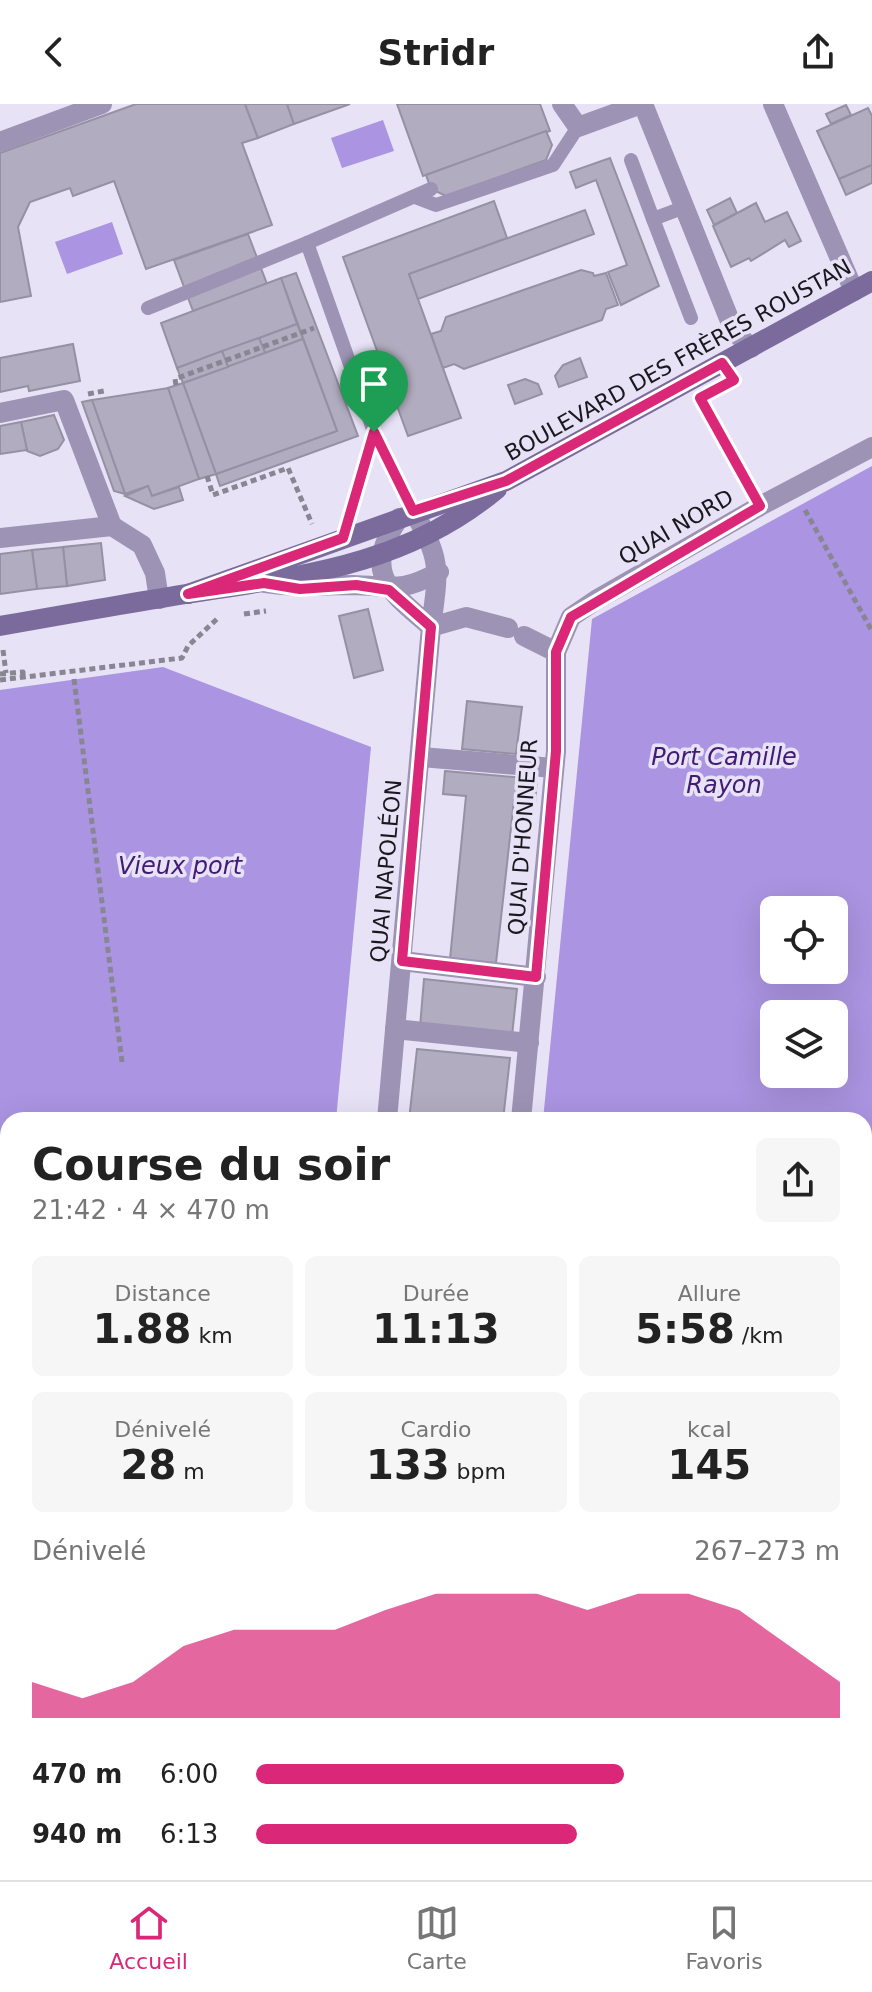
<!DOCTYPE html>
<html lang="fr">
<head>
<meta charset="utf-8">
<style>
	body { margin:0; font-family:"DejaVu Sans",sans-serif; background:#f6f6f6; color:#222; height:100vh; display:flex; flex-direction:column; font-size:30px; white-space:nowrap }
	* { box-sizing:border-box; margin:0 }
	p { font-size:26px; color:#767676 }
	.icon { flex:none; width:44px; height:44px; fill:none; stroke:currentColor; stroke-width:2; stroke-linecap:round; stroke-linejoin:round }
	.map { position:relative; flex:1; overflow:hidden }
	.details { position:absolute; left:0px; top:1008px; width:872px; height:768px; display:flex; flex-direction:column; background:#fff; border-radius:24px 24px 0 0; box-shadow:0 8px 32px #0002 }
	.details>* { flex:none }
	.buttons { position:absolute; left:760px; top:792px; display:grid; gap:16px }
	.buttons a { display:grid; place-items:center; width:88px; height:88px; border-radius:12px; background:#fff; box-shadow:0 8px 32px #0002; font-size:40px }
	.pin { position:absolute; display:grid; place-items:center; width:68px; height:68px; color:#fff; margin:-82px -34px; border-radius:50% 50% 50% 0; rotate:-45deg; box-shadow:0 0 8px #0007 }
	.pin .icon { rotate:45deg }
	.round { display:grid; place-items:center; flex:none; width:84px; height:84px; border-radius:12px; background:#f6f6f6 }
	.overview { display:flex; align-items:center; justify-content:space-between; height:136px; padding:0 32px }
	h1 { font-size:44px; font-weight:700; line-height:60px }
	.figures { display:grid; grid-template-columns:repeat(3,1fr); gap:12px; height:136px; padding:8px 32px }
	.figures div { display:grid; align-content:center; border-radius:12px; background:#f6f6f6; text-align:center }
	.figures b { font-size:40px; font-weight:700 }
	.figures small { font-size:22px; font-weight:400 }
	.figures p { font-size:22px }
	.chart { height:224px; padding:16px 32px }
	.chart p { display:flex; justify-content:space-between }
	.chart svg { width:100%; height:144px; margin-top:8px; fill:#db2777; opacity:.7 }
	ul { padding:0 32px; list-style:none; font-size:26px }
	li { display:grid; grid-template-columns:128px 96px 1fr; align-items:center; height:60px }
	li i { height:20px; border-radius:10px; background:#db2777 }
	header { display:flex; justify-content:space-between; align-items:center; height:104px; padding:0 32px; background:#fff; font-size:36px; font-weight:700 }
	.menu { display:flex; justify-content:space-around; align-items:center; height:112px; border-top:2px solid #e0e0e0; background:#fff; font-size:22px; color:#767676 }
	.menu a { display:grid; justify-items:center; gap:4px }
	.menu .selected { color:#db2777 }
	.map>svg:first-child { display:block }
	.water { fill:#ab94e1; fill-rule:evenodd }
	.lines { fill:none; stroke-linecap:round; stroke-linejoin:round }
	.ferry { stroke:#421b75; stroke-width:2; stroke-dasharray:10 8; stroke-linecap:butt }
	.building { fill:#b1acbf; stroke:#9591a3; stroke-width:2 }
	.path { stroke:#898693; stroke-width:5; stroke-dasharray:6 4; stroke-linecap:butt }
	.lane { stroke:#9d93b5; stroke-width:14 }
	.street { stroke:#9d93b5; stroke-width:20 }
	.secondary { stroke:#7a6b9c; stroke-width:20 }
	.route-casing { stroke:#fff; stroke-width:16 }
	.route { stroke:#db2777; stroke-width:10 }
	.labels { text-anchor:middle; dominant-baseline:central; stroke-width:7; stroke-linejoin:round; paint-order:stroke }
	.street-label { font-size:22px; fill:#1a181e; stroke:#e7e2f6 }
	.water-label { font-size:24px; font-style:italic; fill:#421b75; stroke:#e7e2f6 }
</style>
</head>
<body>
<header><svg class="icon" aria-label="back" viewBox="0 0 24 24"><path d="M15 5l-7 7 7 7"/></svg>Stridr<svg class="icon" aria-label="share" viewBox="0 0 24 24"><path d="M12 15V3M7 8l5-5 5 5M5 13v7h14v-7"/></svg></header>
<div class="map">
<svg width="872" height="1776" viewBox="0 0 872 1776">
	<rect width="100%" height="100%" fill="#e7e2f6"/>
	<g class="water">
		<polygon points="383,16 394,47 342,64 331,34"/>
		<polygon points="112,118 123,150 67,170 55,138"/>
		<path d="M872,362V1776H320L328,1768H864V1016H543L592,515ZM774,806H834V866H774ZM774,910H834V970H774Z"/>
		<polygon points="163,563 371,643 336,1016 8,1016 8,1665 0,1664 0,586"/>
	</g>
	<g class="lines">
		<g class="ferry">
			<polyline points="0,1360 8,1369"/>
			<polyline points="484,1768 486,1776"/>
		</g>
	</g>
	<g class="building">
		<polygon points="136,0 245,0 258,34 242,39 272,121 146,165 114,77 73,92 70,84 30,98 18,123 31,192 0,198 0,49"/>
		<polygon points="245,0 287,0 294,20 258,34"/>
		<polygon points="287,0 350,0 294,20"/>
		<polygon points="397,0 540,0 550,27 423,72"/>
		<polygon points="846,1 851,11 831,20 826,10"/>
		<polygon points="868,4 872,12 872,61 839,75 817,27"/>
		<polygon points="546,27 552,41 546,56 446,92 431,85 426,71"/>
		<polygon points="610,54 659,182 621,201 608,168 627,161 596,76 576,84 570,68"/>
		<polygon points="872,61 872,79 846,91 839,75"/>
		<polygon points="730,94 737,109 714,121 707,106"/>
		<polygon points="494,97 507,134 409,170 461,314 408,332 343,153"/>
		<polygon points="756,99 765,118 787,108 801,137 789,143 785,136 751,157 749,154 731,163 713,122"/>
		<polygon points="585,106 594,130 418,195 409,170"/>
		<polygon points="248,130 267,180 193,207 174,156"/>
		<polygon points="581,166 593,169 594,172 606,169 618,201 606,205 602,216 464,265 454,260 443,264 431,230 441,227 446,213"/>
		<polygon points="296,169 358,332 220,382 216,370 337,327 281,174"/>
		<polygon points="281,174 297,220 177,264 161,219"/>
		<polygon points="297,220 303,235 265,249 259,234"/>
		<polygon points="259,234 265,249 228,263 222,247"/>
		<polygon points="303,235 337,327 216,370 183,279"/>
		<polygon points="73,240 80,277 29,287 28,282 0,288 0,254"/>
		<polygon points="222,247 228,263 183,279 177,264"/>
		<polygon points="580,254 587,273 559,283 555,272 563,261"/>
		<polygon points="525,275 538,280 542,290 515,300 508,281"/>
		<polygon points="183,279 216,370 199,375 168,284"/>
		<polygon points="168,284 199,375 152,392 148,382 125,390 92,296"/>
		<polygon points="92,296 125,390 114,387 82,298"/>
		<polygon points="54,311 64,336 58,345 40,352 27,347 21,318"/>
		<polygon points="21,318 27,346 0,350 0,322"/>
		<polygon points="148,382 152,392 179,383 183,396 154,405 125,392"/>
		<polygon points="101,439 105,476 67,482 63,443"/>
		<polygon points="63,443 67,482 37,485 32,446"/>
		<polygon points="32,446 37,485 0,490 0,450"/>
		<polygon points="368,505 383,566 354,574 339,512"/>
		<polygon points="467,597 522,603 516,650 462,645"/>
		<polygon points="445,667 537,675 535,699 514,697 496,859 450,855 466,692 443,690"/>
		<polygon points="424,875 517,885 512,932 420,923"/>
		<polygon points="417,945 510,954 503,1016 409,1016"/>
	</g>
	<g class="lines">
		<g class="path">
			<polyline points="176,281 175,275 314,224"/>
			<polyline points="88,290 104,287"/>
			<polyline points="701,295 749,381"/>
			<polyline points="207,372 213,391 288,364 312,420"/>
			<polyline points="805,406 872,527"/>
			<polyline points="244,510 266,507"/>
			<polyline points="3,546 6,569"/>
			<polyline points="0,570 23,568 23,573"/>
			<polyline points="74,575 122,958"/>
			<polyline points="0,576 182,554 188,542 218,514"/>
			<polyline points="0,1041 8,1087"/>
		</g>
		<g class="lane">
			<polyline points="631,56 653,115"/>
			<polyline points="415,93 436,101 553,61 578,23"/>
			<polyline points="685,103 653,115 691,214"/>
			<polyline points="148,204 307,139"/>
			<polyline points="413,407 374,328 307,139 431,85"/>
			<polyline points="343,434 374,328"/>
		</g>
		<g class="street">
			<polyline points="562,0 578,23 641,0"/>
			<polyline points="643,0 734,227 751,244"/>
			<polyline points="773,0 854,187"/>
			<polyline points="0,38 102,0"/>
			<polyline points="0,309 64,296 112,422"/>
			<path d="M399,414C362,469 388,486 431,523C438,469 443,456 413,407"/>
			<polyline points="0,434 112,422 142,441 155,469 159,495"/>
			<path d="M264,479C295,484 322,481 353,481C394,482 400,489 439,468"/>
			<polyline points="524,532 556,548 571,513 596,496 760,402 872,343"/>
			<polyline points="421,653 554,664"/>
			<polyline points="402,857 536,873"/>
			<polyline points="395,925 529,939"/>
			<polyline points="387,1016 431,523 466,513 508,524"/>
			<polyline points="521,1016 556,647 556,548"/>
		</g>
		<g class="secondary">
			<polyline points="188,490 506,377 872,177"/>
			<path d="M0,522C62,511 124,500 186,490C300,472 405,462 497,385"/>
		</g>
	</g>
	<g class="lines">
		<g class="route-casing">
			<polygon id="route" points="722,259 734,276 700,294 760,402 571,513 556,548 556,647 536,873 402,857 431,523 389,486 356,481 300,485 264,479 188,490 343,434 374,328 413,407 506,377"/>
		</g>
		<use href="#route" class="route"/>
	</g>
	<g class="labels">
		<g class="street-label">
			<text transform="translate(678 256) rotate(-29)">BOULEVARD DES FRÈRES ROUSTAN</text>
			<text transform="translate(676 423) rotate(-30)">QUAI NORD</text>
			<text transform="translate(523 733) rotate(-86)">QUAI D'HONNEUR</text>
			<text transform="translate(386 767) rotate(-85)">QUAI NAPOLÉON</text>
		</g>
		<g class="water-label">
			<text x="724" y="653">Port Camille<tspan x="724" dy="28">Rayon</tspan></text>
			<text x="180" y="762">Vieux port</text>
		</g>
	</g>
</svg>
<div class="buttons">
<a><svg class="icon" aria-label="locate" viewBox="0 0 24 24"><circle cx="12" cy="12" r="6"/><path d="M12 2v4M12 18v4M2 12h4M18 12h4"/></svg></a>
<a><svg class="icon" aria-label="layers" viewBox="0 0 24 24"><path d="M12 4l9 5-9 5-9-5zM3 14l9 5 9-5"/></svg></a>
</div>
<div class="pin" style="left:374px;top:328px;background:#1e9e55"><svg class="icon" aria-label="arrive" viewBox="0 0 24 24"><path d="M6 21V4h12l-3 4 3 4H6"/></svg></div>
<section class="details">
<div class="overview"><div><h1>Course du soir</h1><p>21:42 · 4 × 470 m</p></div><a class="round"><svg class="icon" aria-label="share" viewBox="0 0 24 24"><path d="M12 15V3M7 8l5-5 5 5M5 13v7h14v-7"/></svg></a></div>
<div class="figures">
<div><p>Distance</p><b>1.88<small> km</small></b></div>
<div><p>Durée</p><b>11:13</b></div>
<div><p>Allure</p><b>5:58<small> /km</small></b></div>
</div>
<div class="figures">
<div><p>Dénivelé</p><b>28<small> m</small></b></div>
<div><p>Cardio</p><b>133<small> bpm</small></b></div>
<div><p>kcal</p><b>145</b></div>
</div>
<div class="chart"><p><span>Dénivelé</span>267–273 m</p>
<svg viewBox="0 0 160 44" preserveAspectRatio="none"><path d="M0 44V33L10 38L20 33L30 22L40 17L50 17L60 17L70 11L80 6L90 6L100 6L110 11L120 6L130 6L140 11L150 22L160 33V44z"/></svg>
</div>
<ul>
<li><b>470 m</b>6:00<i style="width:63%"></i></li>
<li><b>940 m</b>6:13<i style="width:55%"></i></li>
</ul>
</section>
</div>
<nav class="menu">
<a class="selected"><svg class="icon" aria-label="home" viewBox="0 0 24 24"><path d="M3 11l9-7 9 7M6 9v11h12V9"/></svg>Accueil</a>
<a><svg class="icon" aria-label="map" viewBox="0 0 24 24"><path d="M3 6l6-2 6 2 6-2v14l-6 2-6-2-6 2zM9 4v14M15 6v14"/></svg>Carte</a>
<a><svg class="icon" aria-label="saved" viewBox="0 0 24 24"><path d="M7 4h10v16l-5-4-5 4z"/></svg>Favoris</a>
</nav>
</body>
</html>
